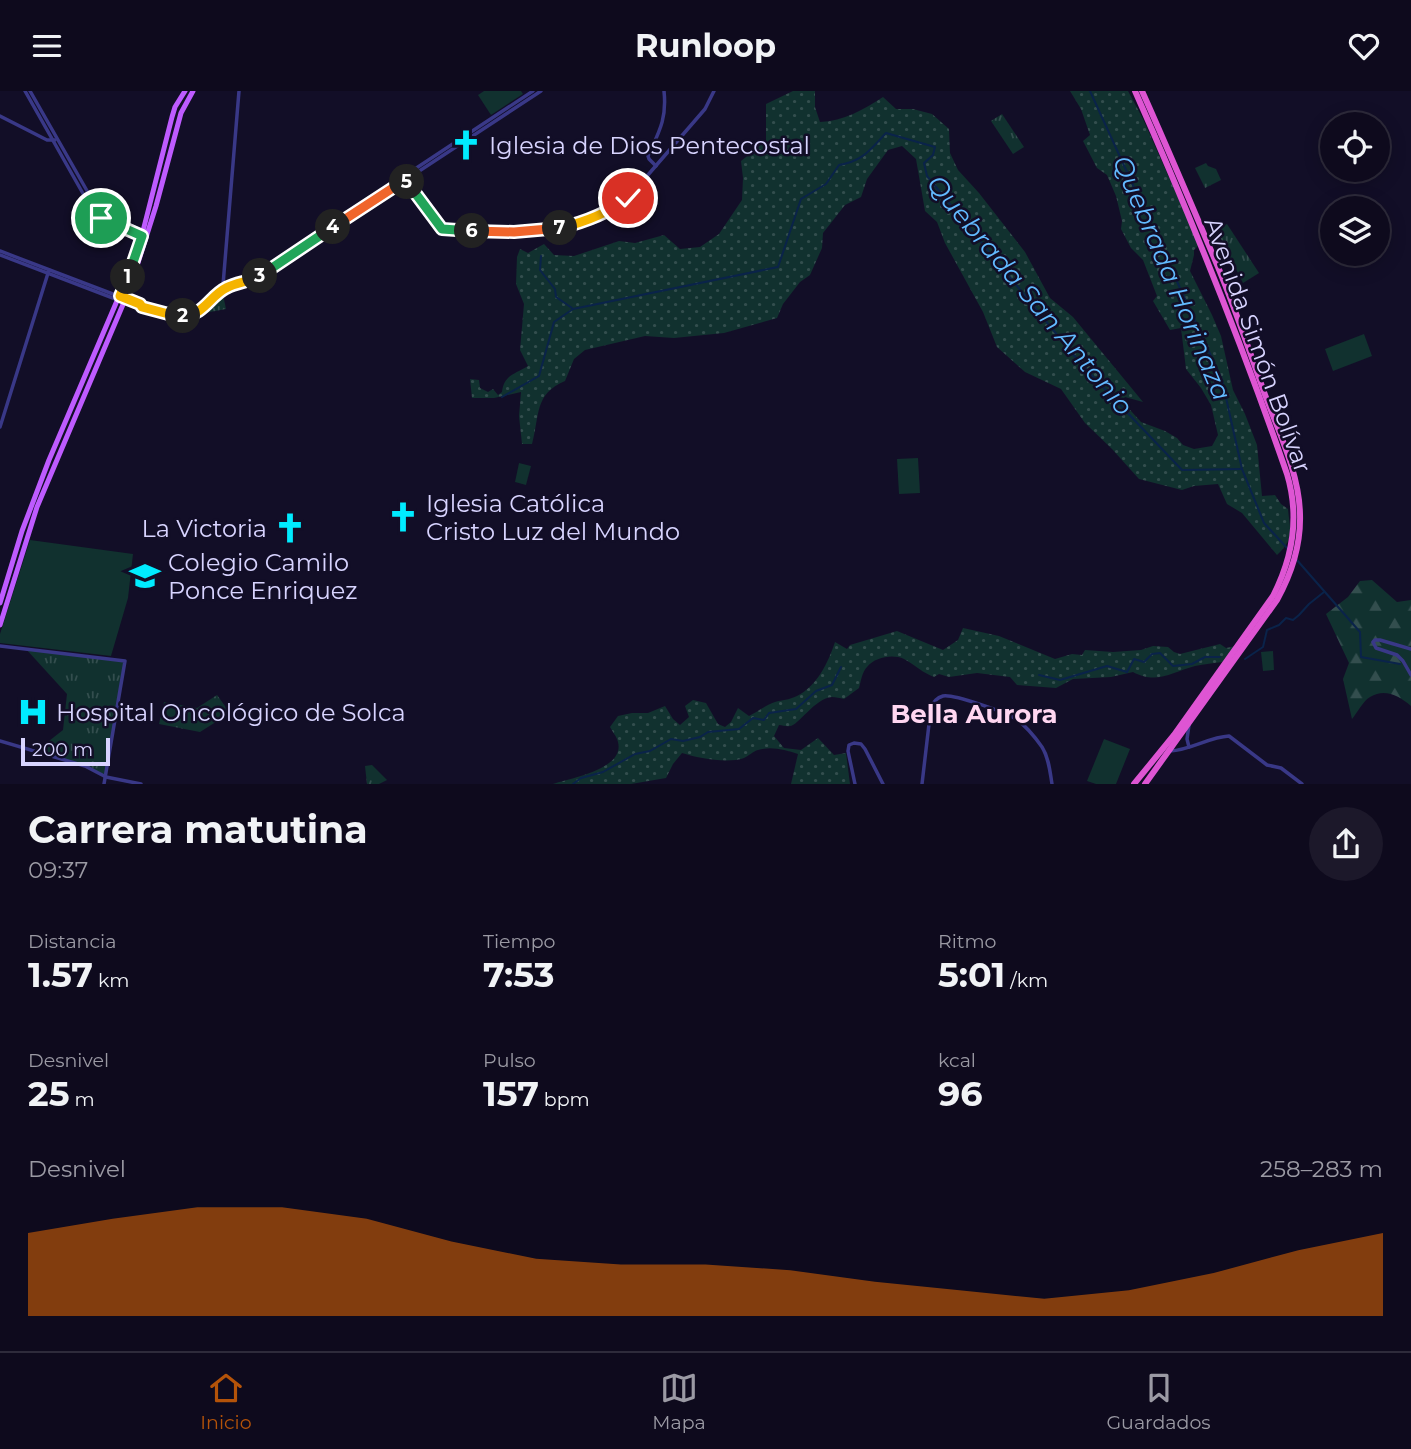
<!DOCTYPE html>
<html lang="es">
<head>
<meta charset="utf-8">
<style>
	body { margin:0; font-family:Montserrat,sans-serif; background:#1c182a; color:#f1f3f6; height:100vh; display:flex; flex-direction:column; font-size:26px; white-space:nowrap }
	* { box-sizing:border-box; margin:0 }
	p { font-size:23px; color:#9b9aa4 }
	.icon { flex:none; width:38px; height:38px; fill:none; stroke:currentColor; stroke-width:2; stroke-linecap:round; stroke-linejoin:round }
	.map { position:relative; height:693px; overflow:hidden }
	.drawer { display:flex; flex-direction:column; background:#0e0a1d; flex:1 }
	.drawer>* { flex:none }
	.fabs { position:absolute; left:1320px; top:21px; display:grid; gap:14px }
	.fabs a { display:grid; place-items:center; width:70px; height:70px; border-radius:50%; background:#0e0a1d; box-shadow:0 4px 18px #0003,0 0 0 2px #2e2b3b; font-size:35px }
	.scale { position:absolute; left:21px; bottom:18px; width:89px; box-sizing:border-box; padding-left:7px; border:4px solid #d8d4ff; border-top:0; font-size:19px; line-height:24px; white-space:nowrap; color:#d8d4ff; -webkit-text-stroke:5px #120e27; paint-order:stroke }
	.pin { position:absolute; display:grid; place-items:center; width:60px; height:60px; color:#fff; margin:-30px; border:4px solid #fff; border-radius:50%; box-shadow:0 2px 7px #0007 }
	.km { position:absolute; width:35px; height:35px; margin:-18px; border-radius:50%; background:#222; color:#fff; font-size:19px; line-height:35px; text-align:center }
	.round { display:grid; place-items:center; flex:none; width:74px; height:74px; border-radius:37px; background:#1c182a }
	.headline { display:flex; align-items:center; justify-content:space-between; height:119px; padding:0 28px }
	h1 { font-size:38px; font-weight:700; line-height:52px }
	.stats { display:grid; grid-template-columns:repeat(3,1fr); gap:10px; height:119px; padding:7px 28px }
	.stats div { display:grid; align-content:center }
	.stats b { font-size:35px; font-weight:700 }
	.stats small { font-size:19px; font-weight:400 }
	.stats p { font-size:19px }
	.chart { height:196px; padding:14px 28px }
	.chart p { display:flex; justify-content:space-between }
	.chart svg { width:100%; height:126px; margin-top:7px; fill:#b45309; opacity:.7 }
	header { display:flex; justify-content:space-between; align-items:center; height:91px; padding:0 28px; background:#0e0a1d; font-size:32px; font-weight:700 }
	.tabs { display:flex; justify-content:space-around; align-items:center; height:98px; border-top:2px solid #2e2b3b; background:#0e0a1d; font-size:19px; color:#9b9aa4 }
	.tabs a { display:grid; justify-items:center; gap:4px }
	.tabs .current { color:#b45309 }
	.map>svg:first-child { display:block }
	.grass { fill:url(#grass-dots) }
	.forest { fill:url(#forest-firs) }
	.park { fill:url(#park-tufts) }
	.garden { fill:#11312f }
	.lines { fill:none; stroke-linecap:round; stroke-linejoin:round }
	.stream { stroke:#0a234a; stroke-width:2 }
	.tertiary { stroke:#393887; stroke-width:3.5 }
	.primary { stroke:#be5bff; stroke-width:5 }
	.trunk { stroke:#de55d3; stroke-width:6 }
	.split-1-casing { stroke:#fff; stroke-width:14 }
	.split-2-casing { stroke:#fff; stroke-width:14 }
	.split-3-casing { stroke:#fff; stroke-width:14 }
	.split-4-casing { stroke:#fff; stroke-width:14 }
	.split-5-casing { stroke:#fff; stroke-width:14 }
	.split-6-casing { stroke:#fff; stroke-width:14 }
	.split-7-casing { stroke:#fff; stroke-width:14 }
	.split-8-casing { stroke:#fff; stroke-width:14 }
	.split-1 { stroke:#22a559; stroke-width:9 }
	.split-2 { stroke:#f5b400; stroke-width:9 }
	.split-3 { stroke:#f5b400; stroke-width:9 }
	.split-4 { stroke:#22a559; stroke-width:9 }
	.split-5 { stroke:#f0652b; stroke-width:9 }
	.split-6 { stroke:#22a559; stroke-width:9 }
	.split-7 { stroke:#f0652b; stroke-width:9 }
	.split-8 { stroke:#f5b400; stroke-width:9 }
	.labels { text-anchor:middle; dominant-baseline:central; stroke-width:5; stroke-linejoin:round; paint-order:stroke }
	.poi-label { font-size:24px; fill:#d8d4ff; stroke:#120e27; text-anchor:start }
	.street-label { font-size:24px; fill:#d8d4ff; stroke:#120e27 }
	.water-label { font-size:26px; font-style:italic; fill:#62baff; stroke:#120e27 }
	.neighbourhood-label { font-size:26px; font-weight:bold; fill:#ffd6f1; stroke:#120e27 }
</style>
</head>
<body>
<header><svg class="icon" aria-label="menu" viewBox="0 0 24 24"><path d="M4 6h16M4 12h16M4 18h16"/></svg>Runloop<svg class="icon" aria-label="heart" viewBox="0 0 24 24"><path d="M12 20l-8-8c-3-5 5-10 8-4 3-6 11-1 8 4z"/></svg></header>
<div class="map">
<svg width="1411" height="693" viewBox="0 0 1411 693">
	<defs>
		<pattern id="grass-dots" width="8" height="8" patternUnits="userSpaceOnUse" patternTransform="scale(1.75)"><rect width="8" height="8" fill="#11312f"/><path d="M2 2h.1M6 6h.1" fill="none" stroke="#334e4e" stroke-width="1.8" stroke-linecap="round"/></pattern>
		<pattern id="forest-firs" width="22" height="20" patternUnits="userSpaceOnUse" patternTransform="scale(1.75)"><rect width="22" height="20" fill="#11312f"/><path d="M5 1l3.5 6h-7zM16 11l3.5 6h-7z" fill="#334e4e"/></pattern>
		<pattern id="park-tufts" width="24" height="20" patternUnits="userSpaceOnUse" patternTransform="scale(1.75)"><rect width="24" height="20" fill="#11312f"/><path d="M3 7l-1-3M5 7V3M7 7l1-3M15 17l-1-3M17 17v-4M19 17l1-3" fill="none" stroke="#334e4e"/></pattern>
	</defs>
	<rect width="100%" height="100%" fill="#120e27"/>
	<g class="grass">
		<path d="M793,0H815V16L820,31C844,30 863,19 883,6L896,18H913L932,23L949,38L950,62L958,79L979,102L1025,161L1050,207L1073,226L1143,311L1125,306L1122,310L1141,331L1165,340L1177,347L1183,354L1194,358L1212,355L1218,344L1211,314L1201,297L1186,278L1181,237L1170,239L1153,210L1157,205L1143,169L1131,157L1121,138L1122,130L1116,105L1107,84L1097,77L1083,50L1090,44L1081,18L1070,0H1128L1143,28L1199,154L1194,159V164L1190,180L1212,224L1221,245L1233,299L1245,323L1257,354L1262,405L1275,404L1281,413L1288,418C1290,440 1295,447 1277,464L1242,422L1227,413L1218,393L1194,395L1182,399L1139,388L1112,358L1085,332L1061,298L1025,281L997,256L983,221L945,152L937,131L925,120L916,68L902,55L888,59L867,88L861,106L845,114L823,142L822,157L810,184L800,191L783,213L777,227L724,242L674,247L645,245L585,259L574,268L565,290C534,303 540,324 532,353H522L519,325L521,301L494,307H472L470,288L479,289L480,297L488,301L493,298L498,304L502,301C504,284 515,283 528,275L520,259L524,213L516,193L517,166L520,158L528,162L544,153L554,164L574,165L619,150L635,152L664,144L680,158L700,156L719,143L742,109L743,87L741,70L766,50V13Z"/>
		<path d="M963,537L999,545L1055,568L1072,563L1082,564L1085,559L1113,561L1141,559L1153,555L1168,556L1174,561L1180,563L1220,553L1226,557L1236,555L1223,571C1214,572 1204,573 1195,575C1172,581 1157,594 1133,581L1111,586L1073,588L1056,597L1017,594L1010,586L977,582L949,586L939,583L934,586C923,582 915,574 904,568C893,563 875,566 867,576C862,581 861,590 859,597L844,608C840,607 836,606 832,606C815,607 798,635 790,635C786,636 783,634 779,634L774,645L784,657L801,659L818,647L834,664L846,662L850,693H791L798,663C785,659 772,655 758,659C753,660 749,665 744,667C727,673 698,667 682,662L673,673L666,687L631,693H553C571,687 625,678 618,651C617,646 612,640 610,636L618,625L632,622H648L665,615L673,628L680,634L689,626L685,615L693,609L706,612L718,633L725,636L731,631L738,617L749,625C757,621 766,614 775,611C782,609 789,609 797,605C817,595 828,572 835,551L847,558L850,554L897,540L943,559L958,549Z"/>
	</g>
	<path class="forest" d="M1372,489L1397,511L1411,509V615C1399,605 1385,597 1370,606C1363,610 1357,622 1352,628L1343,588L1349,572L1326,523L1348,506L1360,490Z"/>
	<g class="park">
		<polygon points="1002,23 1024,56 1013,63 991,30"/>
		<polygon points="1206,72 1208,75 1216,78 1221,89 1205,97 1195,77"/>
		<polygon points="1227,133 1259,182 1243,192 1216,138"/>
		<polygon points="222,199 226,218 194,224"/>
		<polygon points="26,558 125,570 106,686 85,675 35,661 63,639 67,603"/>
		<polygon points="217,604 230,622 200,641 159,633 164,611 197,617"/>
		<polygon points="372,674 387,689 379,693 367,693 365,675"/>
	</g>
	<g class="garden">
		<polygon points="484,0 521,0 523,3 491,24 478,4"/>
		<polygon points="1364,243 1372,265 1333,280 1325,258"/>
		<polygon points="918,367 920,402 899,403 897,368"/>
		<polygon points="519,372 531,375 526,394 515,391"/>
		<polygon points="30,449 133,463 128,507 111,565 0,552 0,543"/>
		<polygon points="1273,560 1274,579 1263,580 1261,561"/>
		<polygon points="1104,648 1130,658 1116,693 1096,693 1087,690"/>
	</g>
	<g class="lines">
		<g class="stream">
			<polyline points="1090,0 1222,289 1242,378 1264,432 1288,458"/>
			<polyline points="541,165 540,179 555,198 556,206 572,217"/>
			<path d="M502,306L539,285L554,231L573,218L778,176L801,108L826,93L839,74C863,70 870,59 886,42L935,56L933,64L924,72L927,85L1081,273L1182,379L1242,378"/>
			<polyline points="1296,468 1360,541 1361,566 1400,573"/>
			<polyline points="1245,568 1263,556 1267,539 1279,534 1286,527 1293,529 1299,524 1309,513 1324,501"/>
			<polyline points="1039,584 1060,589 1107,575 1127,581 1134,568 1144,571 1152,563 1160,562 1173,575 1192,573 1205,566 1220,566"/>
			<polyline points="573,693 581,687 603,681 635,663 650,660 671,648 683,650 700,646 708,641 739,638 753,627 764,629 769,622 796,618 816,600 832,594 841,576"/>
		</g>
		<g class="tertiary">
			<polyline points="25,0 94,122 101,127 142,144"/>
			<polyline points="30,0 98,119 143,140"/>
			<polyline points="0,25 47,49 55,49"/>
			<path d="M656,75L649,68L648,65C659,41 667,28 664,0"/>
			<path d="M405,89L442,138C506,142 574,147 628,107L705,18L714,0"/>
			<polyline points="0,160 118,205"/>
			<polyline points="0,164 139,217 142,216 176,225 191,225 203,218 225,197 258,186 541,0"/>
			<polyline points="223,194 239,0"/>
			<polyline points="125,208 140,213 142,216"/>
			<polyline points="195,221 223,194 256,183 533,0"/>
			<polyline points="0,336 49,179"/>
			<polyline points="0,555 125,570 104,693"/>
			<polyline points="1411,558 1380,549 1375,549 1373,551 1376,557 1397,564 1403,570 1411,584"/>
			<polyline points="0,650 85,675 106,686 141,693"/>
			<polyline points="1189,656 1187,648 1189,634"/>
			<path d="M1170,660C1191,659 1209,646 1229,645L1267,674L1281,677L1302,693"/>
			<polyline points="855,693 848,660 849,654 854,652 861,653 865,658 883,693"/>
			<path d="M922,693L931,616C934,611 936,607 943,605C954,603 1005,621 1016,628C1026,635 1035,646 1042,656C1049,667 1050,681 1052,693"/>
		</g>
		<g class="primary">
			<polyline points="0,512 22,440 49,369 131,177 143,140 172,26 175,16 185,0"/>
			<polyline points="0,534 37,416 130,197 156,115 181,22 193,0"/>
		</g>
		<g class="trunk">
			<path d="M1142,0C1168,58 1193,117 1218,176C1235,217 1249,259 1264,301C1278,340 1299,381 1300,423C1301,453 1292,482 1277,509L1145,693"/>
			<path d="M1134,693L1174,644L1273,505C1293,466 1300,426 1287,383C1242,253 1191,126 1135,0"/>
		</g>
	</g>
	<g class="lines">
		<g class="split-1-casing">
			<polyline id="split-1" points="101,127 142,145 128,186"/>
		</g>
		<g class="split-2-casing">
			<polyline id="split-2" points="128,186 120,205 140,213 142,216 176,225 183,225"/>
		</g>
		<g class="split-3-casing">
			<path id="split-3" d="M183,225C204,224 210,205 226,197C237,191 249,191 260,185"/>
		</g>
		<g class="split-4-casing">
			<polyline id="split-4" points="260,185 333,136"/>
		</g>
		<g class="split-5-casing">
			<polyline id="split-5" points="333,136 405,89 407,91"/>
		</g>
		<g class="split-6-casing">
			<polyline id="split-6" points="407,91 442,138 472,140"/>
		</g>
		<g class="split-7-casing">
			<polyline id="split-7" points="472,140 514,141 560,137"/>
		</g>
		<g class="split-8-casing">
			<path id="split-8" d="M560,137C585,131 607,123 628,107"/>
		</g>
		<use href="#split-1" class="split-1"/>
		<use href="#split-2" class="split-2"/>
		<use href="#split-3" class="split-3"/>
		<use href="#split-4" class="split-4"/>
		<use href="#split-5" class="split-5"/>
		<use href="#split-6" class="split-6"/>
		<use href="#split-7" class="split-7"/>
		<use href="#split-8" class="split-8"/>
	</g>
	<defs>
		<g id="church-bare" transform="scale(2.415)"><path d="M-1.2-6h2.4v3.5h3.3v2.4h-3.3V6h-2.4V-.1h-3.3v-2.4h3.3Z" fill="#00ebff" stroke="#120e27" stroke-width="2.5" paint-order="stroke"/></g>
		<g id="university-bare" transform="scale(2.415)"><path d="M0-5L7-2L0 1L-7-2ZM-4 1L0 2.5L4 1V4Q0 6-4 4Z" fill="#00ebff" stroke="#120e27" stroke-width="2.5" paint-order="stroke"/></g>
		<g id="hospital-bare" transform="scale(2.415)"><path d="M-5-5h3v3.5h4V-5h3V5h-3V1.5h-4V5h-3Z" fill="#00ebff" stroke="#120e27" stroke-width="2.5" paint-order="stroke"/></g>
	</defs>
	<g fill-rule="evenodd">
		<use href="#church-bare" x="466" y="54"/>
		<use href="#church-bare" x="403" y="426"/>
		<use href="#church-bare" x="290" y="437"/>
		<use href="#university-bare" x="145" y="485"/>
		<use href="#hospital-bare" x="33" y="621"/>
	</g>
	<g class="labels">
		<g class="poi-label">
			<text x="489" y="54">Iglesia de Dios Pentecostal</text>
			<text x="426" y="412">Iglesia Católica<tspan x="426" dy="28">Cristo Luz del Mundo</tspan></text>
			<text x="267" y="437" text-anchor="end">La Victoria</text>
			<text x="168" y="471">Colegio Camilo<tspan x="168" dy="28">Ponce Enriquez</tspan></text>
			<text x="56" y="621">Hospital Oncológico de Solca</text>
		</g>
		<g class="street-label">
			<text transform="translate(1258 254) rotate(70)">Avenida Simón Bolívar</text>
		</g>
		<g class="water-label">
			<text transform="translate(1172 187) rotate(67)">Quebrada Horinaza</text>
			<text transform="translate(1030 204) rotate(50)">Quebrada San Antonio</text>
		</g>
		<g class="neighbourhood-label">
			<text x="974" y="623">Bella Aurora</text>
		</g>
	</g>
</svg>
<div class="fabs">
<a><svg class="icon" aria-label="locate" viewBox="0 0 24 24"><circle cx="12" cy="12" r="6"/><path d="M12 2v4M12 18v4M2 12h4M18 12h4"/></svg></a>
<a><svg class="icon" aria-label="layers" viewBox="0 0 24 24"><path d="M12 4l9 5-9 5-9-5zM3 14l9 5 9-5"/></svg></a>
</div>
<div class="scale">200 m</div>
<div class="pin" style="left:101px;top:127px;background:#1e9e55"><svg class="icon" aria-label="arrive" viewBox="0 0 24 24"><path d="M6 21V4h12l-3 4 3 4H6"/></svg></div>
<div class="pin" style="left:628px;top:107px;background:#d93025"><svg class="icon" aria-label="check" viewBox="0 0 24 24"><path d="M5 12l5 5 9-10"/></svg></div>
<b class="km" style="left:128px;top:186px">1</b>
<b class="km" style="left:183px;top:225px">2</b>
<b class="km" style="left:260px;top:185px">3</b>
<b class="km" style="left:333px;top:136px">4</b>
<b class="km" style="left:407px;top:91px">5</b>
<b class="km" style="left:472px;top:140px">6</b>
<b class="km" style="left:560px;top:137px">7</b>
</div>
<section class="drawer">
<div class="headline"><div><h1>Carrera matutina</h1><p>09:37</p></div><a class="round"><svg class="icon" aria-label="share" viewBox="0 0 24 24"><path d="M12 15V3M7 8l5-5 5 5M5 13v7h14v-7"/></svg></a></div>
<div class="stats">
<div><p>Distancia</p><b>1.57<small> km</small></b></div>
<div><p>Tiempo</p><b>7:53</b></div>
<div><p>Ritmo</p><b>5:01<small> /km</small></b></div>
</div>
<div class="stats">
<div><p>Desnivel</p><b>25<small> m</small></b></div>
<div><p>Pulso</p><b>157<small> bpm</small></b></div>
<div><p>kcal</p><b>96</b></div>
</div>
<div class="chart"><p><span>Desnivel</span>258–283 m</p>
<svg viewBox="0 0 160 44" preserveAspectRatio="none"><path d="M0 44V15L10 10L20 6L30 6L40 10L50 18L60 24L70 26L80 26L90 28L100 32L110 35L120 38L130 35L140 29L150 21L160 15V44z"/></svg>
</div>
</section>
<nav class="tabs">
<a class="current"><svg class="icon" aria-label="home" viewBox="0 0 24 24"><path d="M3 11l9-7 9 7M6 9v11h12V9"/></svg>Inicio</a>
<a><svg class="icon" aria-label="map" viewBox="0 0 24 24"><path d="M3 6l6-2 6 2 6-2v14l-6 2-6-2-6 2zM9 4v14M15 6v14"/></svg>Mapa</a>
<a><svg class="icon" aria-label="saved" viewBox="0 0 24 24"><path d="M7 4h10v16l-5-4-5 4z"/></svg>Guardados</a>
</nav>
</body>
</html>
